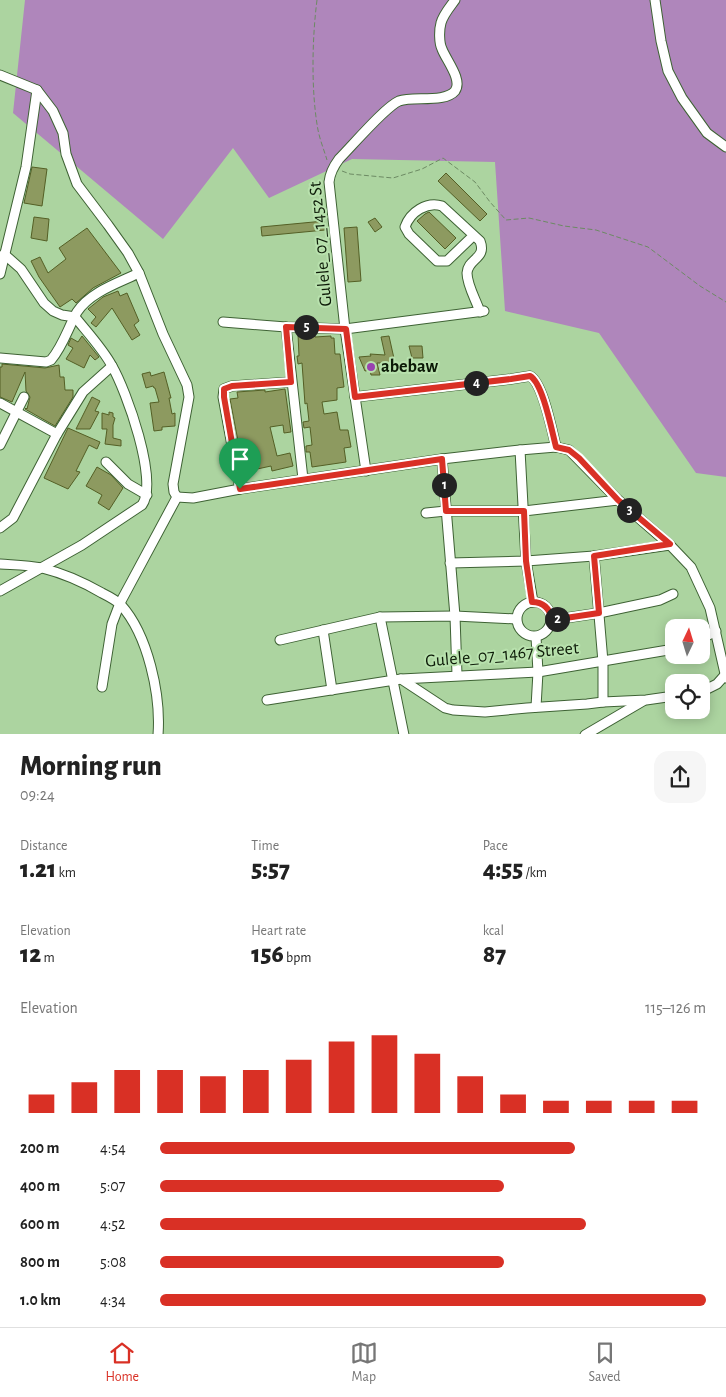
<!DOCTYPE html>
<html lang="en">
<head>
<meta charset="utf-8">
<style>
	body { margin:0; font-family:"Alegreya Sans",sans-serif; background:#f6f6f6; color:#222; height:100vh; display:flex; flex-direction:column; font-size:19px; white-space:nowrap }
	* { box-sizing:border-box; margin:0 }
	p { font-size:16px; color:#767676 }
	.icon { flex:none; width:28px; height:28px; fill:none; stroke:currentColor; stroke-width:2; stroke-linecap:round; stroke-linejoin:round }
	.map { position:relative; height:734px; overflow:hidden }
	.sheet { display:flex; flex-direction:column; background:#fff; flex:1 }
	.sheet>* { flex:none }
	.needle { width:32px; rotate:4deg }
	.controls { position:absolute; left:665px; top:619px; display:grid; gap:10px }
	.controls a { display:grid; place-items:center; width:45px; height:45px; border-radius:10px; background:#fff; box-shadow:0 2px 12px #0003; font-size:25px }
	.pin { position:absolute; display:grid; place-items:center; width:42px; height:42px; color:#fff; margin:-51px -21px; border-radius:50% 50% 50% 0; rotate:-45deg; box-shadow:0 0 5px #0007 }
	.pin .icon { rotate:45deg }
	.km { position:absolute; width:25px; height:25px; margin:-12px; border-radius:50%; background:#222; color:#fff; font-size:14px; line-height:25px; text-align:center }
	.round { display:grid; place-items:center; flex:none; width:52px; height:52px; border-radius:15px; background:#f6f6f6 }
	.summary { display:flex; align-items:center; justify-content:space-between; height:85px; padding:0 20px }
	h1 { font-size:28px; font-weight:800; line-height:38px }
	.metrics { display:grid; grid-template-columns:repeat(3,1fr); gap:8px; height:85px; padding:5px 20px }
	.metrics div { display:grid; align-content:center }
	.metrics b { font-size:25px; font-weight:800 }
	.metrics small { font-size:14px; font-weight:400 }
	.metrics p { font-size:14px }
	.chart { height:140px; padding:10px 20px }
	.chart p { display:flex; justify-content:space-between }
	.chart svg { width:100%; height:90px; margin-top:5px; stroke:#d93025; stroke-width:6 }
	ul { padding:0 20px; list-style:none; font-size:16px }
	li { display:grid; grid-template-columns:80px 60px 1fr; align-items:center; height:38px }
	li i { height:12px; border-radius:6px; background:#d93025 }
	.tab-bar { display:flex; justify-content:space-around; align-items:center; height:70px; border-top:1px solid #e0e0e0; background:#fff; font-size:14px; color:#767676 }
	.tab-bar a { display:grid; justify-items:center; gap:2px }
	.tab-bar .active { color:#d93025 }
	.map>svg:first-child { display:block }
	.green { fill:#af86bb }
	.building { fill:#8d9a60; stroke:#545f25 }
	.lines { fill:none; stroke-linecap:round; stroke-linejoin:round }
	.minor-casing { stroke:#3e6234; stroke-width:11 }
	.path { stroke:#6c8a63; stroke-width:1; stroke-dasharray:5 2.5; stroke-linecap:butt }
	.minor { stroke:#fff; stroke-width:9 }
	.route-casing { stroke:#fff; stroke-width:10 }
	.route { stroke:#d93025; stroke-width:6 }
	.poi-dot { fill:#9a43b0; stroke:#b8e1ad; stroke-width:2 }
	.labels { text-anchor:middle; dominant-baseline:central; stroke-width:4; stroke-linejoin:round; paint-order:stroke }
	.street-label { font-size:18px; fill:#0c1a07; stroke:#b8e1ad }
	.poi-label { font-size:18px; font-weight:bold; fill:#0c1a07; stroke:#b8e1ad; text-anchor:start }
</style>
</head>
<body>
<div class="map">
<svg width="726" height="735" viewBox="0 0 726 735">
	<rect width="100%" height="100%" fill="#acd4a0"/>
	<polygon class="green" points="25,0 726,0 726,477 696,473 599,333 505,311 495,162 352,159 269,198 233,148 163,239 13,113"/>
	<g class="building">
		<polygon points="32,167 47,169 42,206 24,203"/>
		<polygon points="446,173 487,214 480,221 438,181"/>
		<polygon points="429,212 456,238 445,249 417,221 425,214"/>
		<polygon points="34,217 49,219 47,241 31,238"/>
		<polygon points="375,218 382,227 375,232 368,222"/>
		<polygon points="324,221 325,230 262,236 261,227"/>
		<polygon points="357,227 361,281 348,282 344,228"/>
		<polygon points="87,228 121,273 93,288 76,303 72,299 60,307 39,277 31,261 40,257 48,273 66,259 59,248"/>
		<polygon points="118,291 120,296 127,293 139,321 134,325 140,335 132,340 112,308 96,327 91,323 96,317 88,309 103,297"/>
		<polygon points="298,334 315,334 315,337 331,336 331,338 334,338 335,354 340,354 344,387 337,388 337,400 322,402 324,414 337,412 340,430 348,430 351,447 344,448 346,462 312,467 310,452 306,452 306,446 312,445 310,427 304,428 303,422 309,421 307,403 305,404 302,363 298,364 297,356 299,356"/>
		<polygon points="82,336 99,357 95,360 90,355 84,368 66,359 73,348 68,345 71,338 78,342"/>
		<polygon points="389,336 395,363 377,363 380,375 371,375 370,370 365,371 359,357 371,356 370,354 385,355 381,337"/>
		<polygon points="409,346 422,346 423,358 412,358"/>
		<polygon points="2,364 45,368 59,365 60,377 64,377 65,390 73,390 73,397 55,426 25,409 26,408 27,409 30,397 26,391 25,372 12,402 0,397 0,367 2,367"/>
		<polygon points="150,372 151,376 164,372 171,398 169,398 172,414 175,413 175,426 162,427 162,430 154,431 150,403 159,402 155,388 154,388 153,386 146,388 142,374"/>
		<polygon points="285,389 291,432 284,433 283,425 270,427 277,456 290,453 293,466 272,471 271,466 248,471 243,467 230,399 238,398 237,392 265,390 265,392"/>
		<polygon points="92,397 100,401 95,411 99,412 90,429 76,429"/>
		<polygon points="109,412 113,413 113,417 115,418 113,425 113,438 121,440 121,446 105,444 107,429 102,429 102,413 109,415"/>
		<polygon points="68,428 100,442 97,449 89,445 76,471 80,472 68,489 44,478"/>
		<polygon points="97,467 111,475 123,488 109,510 98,503 102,495 86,486"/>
	</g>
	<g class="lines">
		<g class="minor-casing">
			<g id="minor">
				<polyline points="655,0 661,41 668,71 682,98 707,133 726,147"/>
				<polyline points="0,75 37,90 53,111 63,133 66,154 77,184 108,225 128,253 139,273 163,334 187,385 189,397 173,484 174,492 177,497"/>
				<path d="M473,236L447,261H437L409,234L405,227C410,212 427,201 442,206L480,241C487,259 468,258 467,273C467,285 476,300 480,312"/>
				<polyline points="0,274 26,167 37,90"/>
				<polyline points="223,322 286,327 345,329 484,311"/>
				<polyline points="286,327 303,479"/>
				<path d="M0,358L46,362L51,360C63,346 68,328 77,312C90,292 118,283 139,273"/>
				<path d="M355,397L511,379L530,376C543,383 552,431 556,447"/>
				<polyline points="0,403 57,434"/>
				<polyline points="0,445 24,397"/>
				<polyline points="520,450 526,561 533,602"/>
				<polyline points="442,459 455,616 457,675"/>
				<polyline points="106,462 128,484 147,495"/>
				<path d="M366,471L345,329L329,182C330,173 333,167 339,159C352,146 385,107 399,101C413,96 445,103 455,91C463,80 446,60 442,49C439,43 439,30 441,23C443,15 450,7 455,0"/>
				<polyline points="240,489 223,397 224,389 232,386 291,382"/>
				<polyline points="177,497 193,498 240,489 442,459 520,450 556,447 569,450 618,500 670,545 691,567 710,608 726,678"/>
				<polyline points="426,513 446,511 524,511 618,500"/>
				<polyline points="0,528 13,518 57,434 83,392 112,366"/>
				<polyline points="594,556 603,662 603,702"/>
				<polyline points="450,563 526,561 594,556 670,545"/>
				<path d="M0,564C14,565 28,565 42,568C62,573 83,582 102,593C108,596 116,600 121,605C148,635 161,695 158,735"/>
				<path d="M0,591L82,545L142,505C159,481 126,390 112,366C103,349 87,332 75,317L62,315L53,311L44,303L21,269L4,254"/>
				<circle cx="534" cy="619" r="17"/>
				<polyline points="380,617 404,735"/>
				<polyline points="552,620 599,613 660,600 673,594"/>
				<polyline points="323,630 332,690"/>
				<polyline points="701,639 716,631"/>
				<polyline points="280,640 380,617 455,616 516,619"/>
				<polyline points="401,679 445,708 453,710 485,712 527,708 587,704 603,702 646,700 674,696"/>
				<polyline points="102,687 112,624 120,603 177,497"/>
				<polyline points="701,692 717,684 725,675"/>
				<polyline points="267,700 401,679 538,672 674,649"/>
				<polyline points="536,707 538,672 536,637"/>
				<polyline points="585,735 643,701"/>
			</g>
		</g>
		<g class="path">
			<path d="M317,0C312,39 311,92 318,130C320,140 324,150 327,160"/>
			<polyline points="342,171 350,174 393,178 422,169 443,158 475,182 490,202 506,220 529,218 564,226 596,230 648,247 700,286 726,302"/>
		</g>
		<use href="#minor" class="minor"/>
	</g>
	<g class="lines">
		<g class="route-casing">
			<path id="route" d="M286,327L346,329L355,397L511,379L530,376C543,383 552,432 556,447L569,450L579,458L618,500L670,544L594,556L599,613L552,620C550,609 544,602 532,602L526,561L524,511H446L442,459L240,489L224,397V389L232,386L291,382Z"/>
		</g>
		<use href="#route" class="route"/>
	</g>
	<circle class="poi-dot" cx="371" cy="367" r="5"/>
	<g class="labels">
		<g class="street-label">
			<text transform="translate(321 244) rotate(-95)">Gulele_07_1452 St</text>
			<text transform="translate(502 655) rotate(-5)">Gulele_07_1467 Street</text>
		</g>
		<g class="poi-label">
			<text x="381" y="367">abebaw</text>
		</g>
	</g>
</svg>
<div class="controls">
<a><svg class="needle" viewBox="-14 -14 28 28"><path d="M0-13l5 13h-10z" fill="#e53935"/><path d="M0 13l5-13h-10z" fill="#767676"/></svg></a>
<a><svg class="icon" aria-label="locate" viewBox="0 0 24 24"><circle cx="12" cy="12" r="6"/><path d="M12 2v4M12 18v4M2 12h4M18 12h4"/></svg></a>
</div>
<div class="pin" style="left:240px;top:489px;background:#1e9e55"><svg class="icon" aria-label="arrive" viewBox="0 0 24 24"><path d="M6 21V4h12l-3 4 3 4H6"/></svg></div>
<b class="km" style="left:444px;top:485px">1</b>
<b class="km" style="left:557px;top:619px">2</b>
<b class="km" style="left:629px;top:510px">3</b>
<b class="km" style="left:476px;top:383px">4</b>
<b class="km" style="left:306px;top:327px">5</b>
</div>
<section class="sheet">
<div class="summary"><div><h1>Morning run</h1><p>09:24</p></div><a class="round"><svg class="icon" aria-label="share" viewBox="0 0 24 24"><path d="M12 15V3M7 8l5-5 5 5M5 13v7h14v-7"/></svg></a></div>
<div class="metrics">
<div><p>Distance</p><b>1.21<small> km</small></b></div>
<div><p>Time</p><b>5:57</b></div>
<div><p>Pace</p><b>4:55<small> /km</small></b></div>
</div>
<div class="metrics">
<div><p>Elevation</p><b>12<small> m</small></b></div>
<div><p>Heart rate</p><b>156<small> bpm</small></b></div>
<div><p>kcal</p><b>87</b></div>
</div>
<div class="chart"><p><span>Elevation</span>115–126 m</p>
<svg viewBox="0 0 160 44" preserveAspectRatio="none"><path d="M5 44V35M15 44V29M25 44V23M35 44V23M45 44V26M55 44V23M65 44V18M75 44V9M85 44V6M95 44V15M105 44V26M115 44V35M125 44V38M135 44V38M145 44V38M155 44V38"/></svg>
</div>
<ul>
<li><b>200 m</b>4:54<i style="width:76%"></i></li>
<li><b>400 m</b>5:07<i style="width:63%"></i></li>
<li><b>600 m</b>4:52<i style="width:78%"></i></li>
<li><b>800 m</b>5:08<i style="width:63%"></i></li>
<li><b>1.0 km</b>4:34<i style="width:100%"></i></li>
</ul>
</section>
<nav class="tab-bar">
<a class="active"><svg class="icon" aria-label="home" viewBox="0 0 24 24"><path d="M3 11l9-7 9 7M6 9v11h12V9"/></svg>Home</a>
<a><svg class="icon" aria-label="map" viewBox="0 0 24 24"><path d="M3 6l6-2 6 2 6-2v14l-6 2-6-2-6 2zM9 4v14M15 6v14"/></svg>Map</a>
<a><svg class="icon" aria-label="saved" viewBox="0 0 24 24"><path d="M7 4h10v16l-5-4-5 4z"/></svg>Saved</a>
</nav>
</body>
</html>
